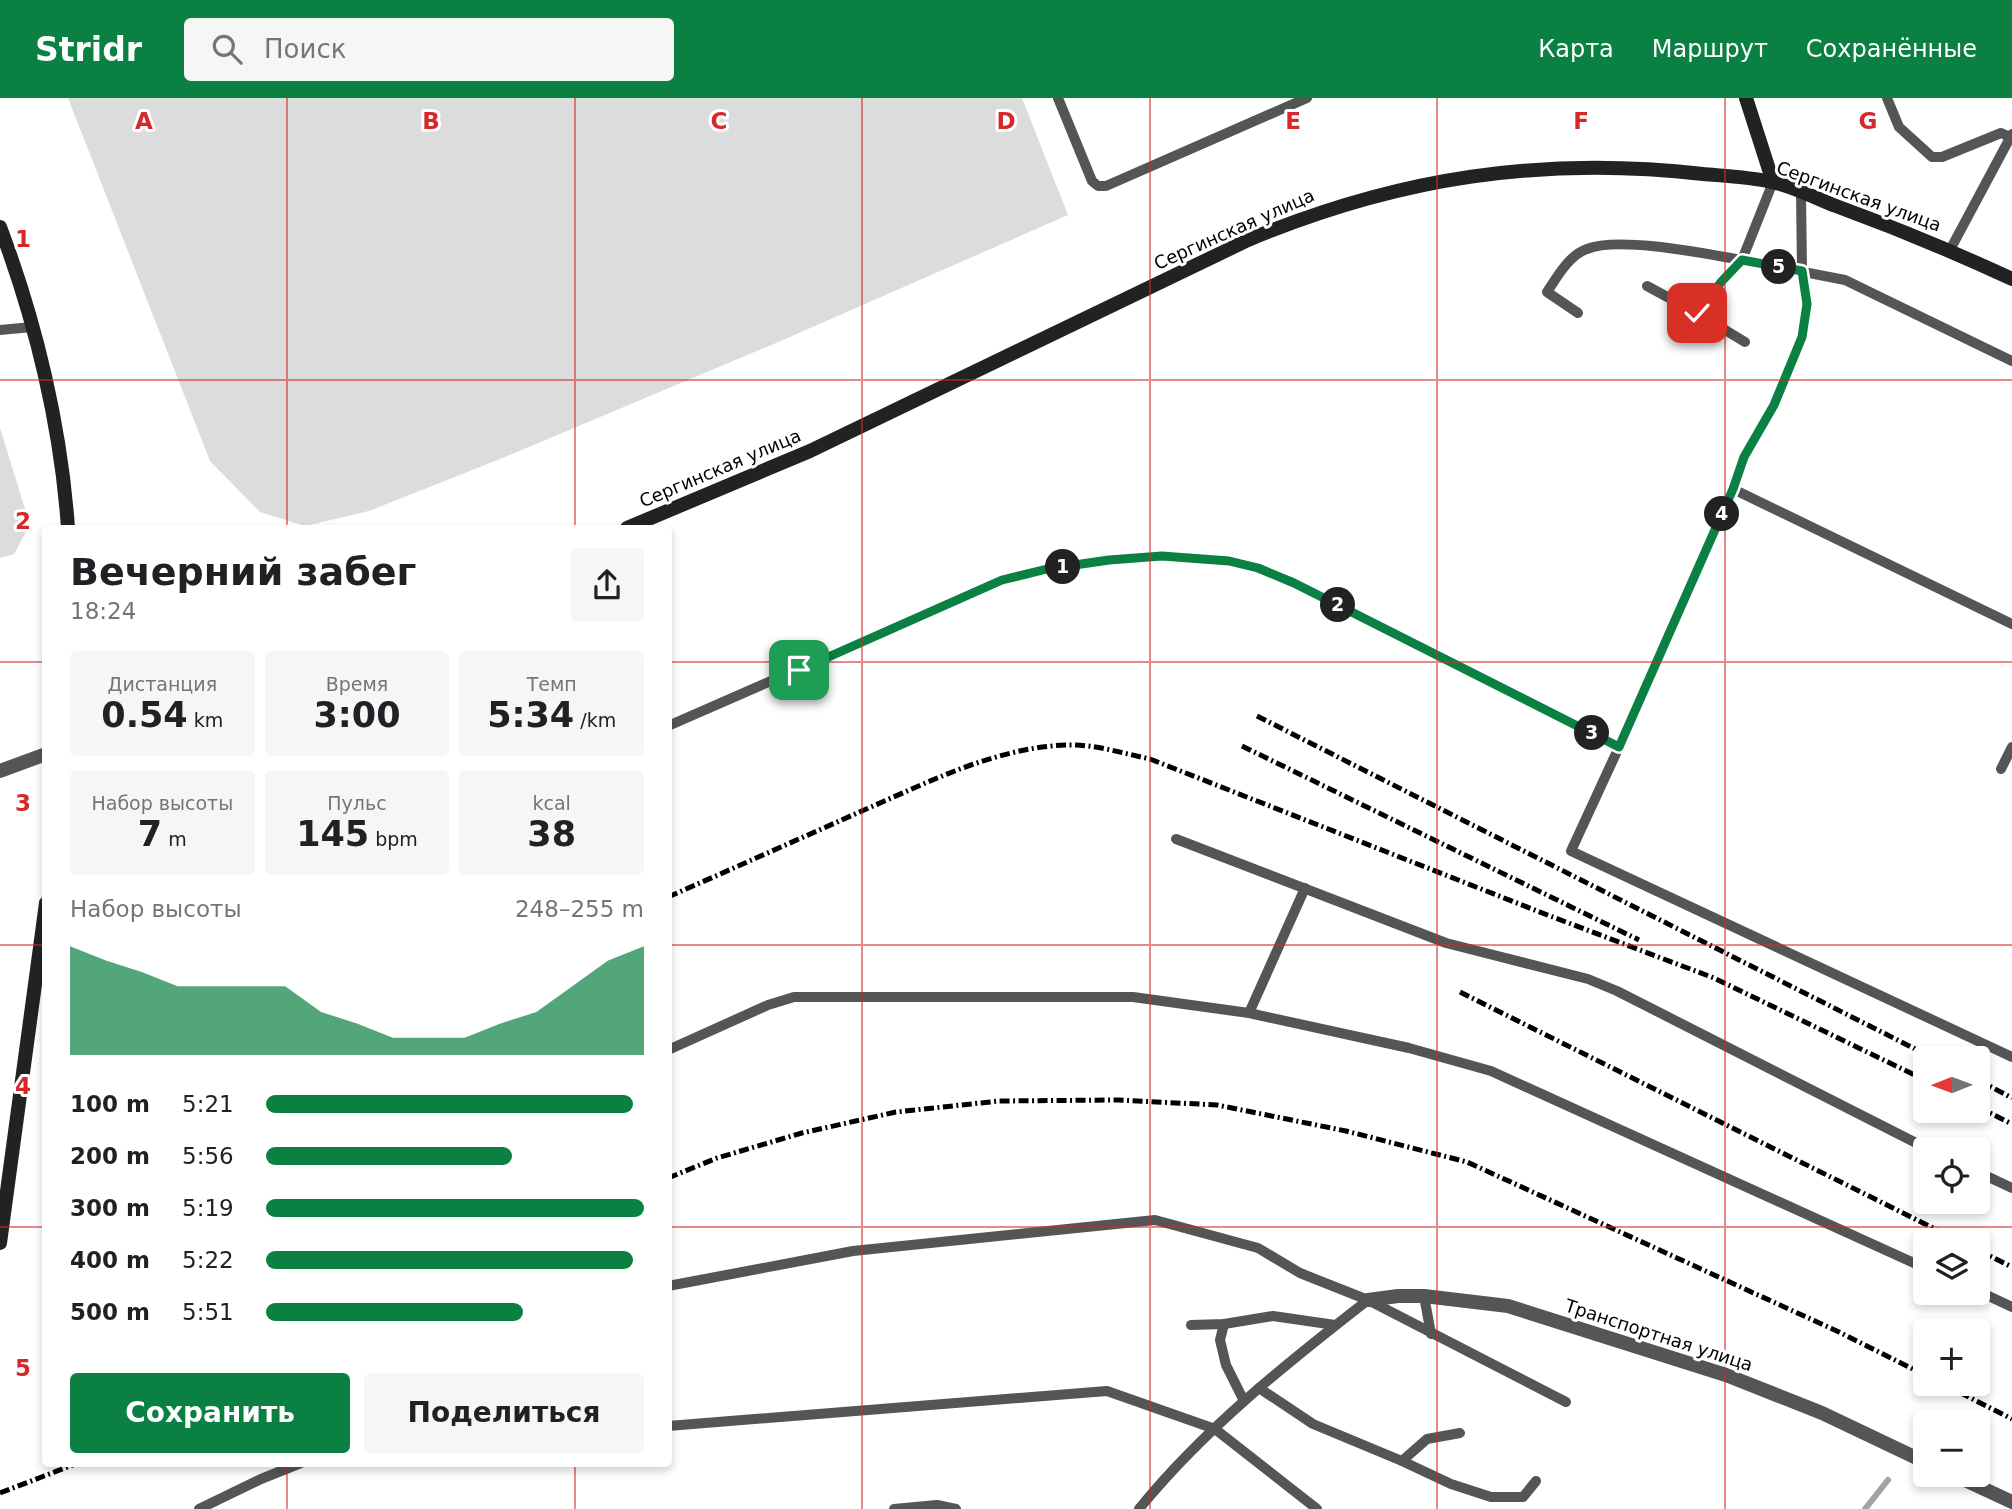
<!DOCTYPE html>
<html lang="ru">
<head>
<meta charset="utf-8">
<style>
	body { margin:0; font-family:"DejaVu Sans",sans-serif; background:#f6f6f6; color:#202124; height:100vh; display:flex; flex-direction:column; font-size:26px; white-space:nowrap }
	* { box-sizing:border-box; margin:0 }
	p { font-size:23px; color:#757577 }
	.icon { flex:none; width:38px; height:38px; fill:none; stroke:currentColor; stroke-width:2; stroke-linecap:round; stroke-linejoin:round }
	.map { position:relative; flex:1; overflow:hidden }
	.details { position:absolute; left:42px; top:427px; width:630px; height:942px; display:flex; flex-direction:column; background:#fff; border-radius:7px; box-shadow:0 4px 10px #0003 }
	.details>* { flex:none }
	.needle { width:46px; rotate:269deg }
	.tools { position:absolute; left:1913px; top:948px; display:grid; gap:14px }
	.tools a { display:grid; place-items:center; width:77px; height:77px; border-radius:7px; background:#fff; box-shadow:0 4px 10px #0003; font-size:35px }
	.pin { position:absolute; display:grid; place-items:center; width:60px; height:60px; color:#fff; margin:-30px; border-radius:14px; box-shadow:0 4px 10px #0006 }
	.km { position:absolute; width:35px; height:35px; margin:-18px; border-radius:50%; background:#222; color:#fff; font-size:19px; line-height:35px; text-align:center }
	.round { display:grid; place-items:center; flex:none; width:74px; height:74px; border-radius:7px; background:#f6f6f6 }
	.summary { display:flex; align-items:center; justify-content:space-between; height:119px; padding:0 28px }
	h1 { font-size:38px; font-weight:700; line-height:52px }
	.stats { display:grid; grid-template-columns:repeat(3,1fr); gap:10px; height:119px; padding:7px 28px }
	.stats div { display:grid; align-content:center; border-radius:7px; background:#f6f6f6; text-align:center }
	.stats b { font-size:35px; font-weight:700 }
	.stats small { font-size:19px; font-weight:400 }
	.stats p { font-size:19px }
	.chart { height:196px; padding:14px 28px }
	.chart p { display:flex; justify-content:space-between }
	.chart svg { width:100%; height:126px; margin-top:7px; fill:#0b8043; opacity:.7 }
	.cta { display:flex; gap:14px; margin-top:auto; padding:14px 28px }
	.cta a { flex:1; height:80px; border-radius:7px; background:#0b8043; color:#fff; font-size:28px; font-weight:700; line-height:80px; text-align:center }
	.cta a+a { background:#f6f6f6; color:#202124 }
	ul { padding:0 28px; list-style:none; font-size:23px }
	li { display:grid; grid-template-columns:112px 84px 1fr; align-items:center; height:52px }
	li i { height:18px; border-radius:9px; background:#0b8043 }
	header { display:flex; align-items:center; gap:42px; box-sizing:border-box; height:98px; padding:0 35px; background:#0b8043; color:#fff }
	header strong { font-size:33px }
	nav { display:flex; gap:38px; margin-inline-start:auto; font-size:24px }
	.search { width:490px; height:63px; background:#f6f6f6; display:flex; align-items:center; gap:18px; box-sizing:border-box; padding:0 24px; border-radius:7px; color:#757577; font-size:26px }
	.map>svg:first-child { display:block }
	.green { fill:#dcdcdc }
	.lines { fill:none; stroke-linecap:round; stroke-linejoin:round }
	.stream { stroke:#a3a3a3; stroke-width:6 }
	.lane { stroke:#555; stroke-width:10 }
	.street { stroke:#555; stroke-width:14 }
	.secondary { stroke:#222; stroke-width:14 }
	.rail { stroke:#000; stroke-width:5; stroke-dasharray:10 3.5 2 3.5; stroke-linecap:butt }
	.route-casing { stroke:#fff; stroke-width:14 }
	.route { stroke:#0b8043; stroke-width:9 }
	.grid { fill:none; stroke:#d62828; stroke-width:2; stroke-opacity:0.55 }
	.labels { text-anchor:middle; dominant-baseline:central; stroke-width:6; stroke-linejoin:round; paint-order:stroke }
	.street-label { font-size:18px; fill:#000; stroke:#fff }
	.grid-label { font-size:23px; text-anchor:middle; font-weight:bold; fill:#d62828; stroke:#fff; stroke-width:6; stroke-linejoin:round; paint-order:stroke }
</style>
</head>
<body>
<header>
<strong>Stridr</strong>
<div class="search"><svg class="icon" aria-label="search" viewBox="0 0 24 24"><circle cx="10" cy="10" r="6"/><path d="M15 15l6 6"/></svg>Поиск</div>
<nav><a>Карта</a><a>Маршрут</a><a>Сохранённые</a></nav>
</header>
<div class="map">
<svg width="2012" height="1411" viewBox="0 0 2012 1411">
	<rect width="100%" height="100%" fill="#fff"/>
	<g class="green">
		<polygon points="68,0 1022,0 1068,117 776,245 500,361 369,413 305,428 260,414 210,363"/>
		<polygon points="0,330 30,427 14,456 0,460"/>
	</g>
	<g class="lines">
		<polyline class="stream" points="1865,1411 1888,1382"/>
		<g class="lane">
			<polyline points="1058,0 1092,83 1098,88 1106,88 1307,0"/>
			<polyline points="1887,0 1899,29 1932,59 1942,59 2001,35 2010,39"/>
			<polyline points="1950,152 2012,36"/>
			<polyline points="1647,188 1697,215"/>
			<path d="M1578,215L1547,194C1557,179 1569,157 1587,151C1619,138 1707,156 1742,162L1773,84"/>
			<polyline points="0,232 32,229"/>
			<polyline points="1745,244 1697,215 1722,183 1742,162 1845,182 2012,263"/>
			<polyline points="1733,391 2012,526"/>
			<path d="M668,628L1002,482C1076,465 1151,453 1227,463C1251,466 1273,476 1294,485L1619,649L1733,391L1744,359L1774,307L1802,239L1807,206L1802,173L1801,94"/>
			<polyline points="1619,649 1571,753 2012,959"/>
			<polyline points="2001,671 2012,649"/>
			<polyline points="1176,741 1446,845 1588,881 1617,893 1930,1052"/>
			<polyline points="1249,915 1305,790"/>
			<polyline points="668,952 768,907 794,899 1133,899 1249,915 1409,950 1491,973 1925,1170"/>
			<polyline points="1978,1074 2012,1090"/>
			<polyline points="668,1188 853,1153 1155,1122 1258,1150 1300,1175 1368,1202 1566,1304"/>
			<polyline points="1978,1193 2012,1209"/>
			<polyline points="1424,1198 1431,1236"/>
			<polyline points="1224,1226 1220,1242 1226,1267 1244,1303"/>
			<polyline points="1191,1227 1224,1226 1273,1218 1335,1227"/>
			<polyline points="1259,1290 1313,1326 1402,1363 1427,1341 1460,1335"/>
			<polyline points="668,1328 1107,1293 1215,1331 1317,1411"/>
			<polyline points="1402,1363 1451,1386 1491,1399 1523,1399 1536,1383"/>
			<polyline points="199,1411 261,1381 301,1365"/>
			<polyline points="894,1411 937,1407 956,1411"/>
			<path d="M1139,1411C1204,1331 1287,1265 1368,1202"/>
		</g>
		<g class="street">
			<polyline points="0,673 46,656"/>
			<polyline points="1368,1202 1398,1198 1424,1198 1508,1208 1726,1277 1822,1315 1925,1364"/>
			<polyline points="1954,1377 2012,1404"/>
		</g>
		<g class="secondary">
			<polyline points="1746,0 1773,84"/>
			<path d="M0,129C36,224 61,329 68,430"/>
			<path d="M627,430L810,353L1248,142C1399,79 1541,58 1703,76C1726,78 1749,79 1772,84C1793,88 1815,100 1836,108C1896,130 1954,154 2012,181"/>
			<polyline points="0,1145 46,805"/>
		</g>
		<g class="rail">
			<polyline points="1257,618 1935,961"/>
			<polyline points="1242,648 1639,842"/>
			<path d="M668,799C734,770 799,741 864,712C929,684 994,650 1066,647C1094,646 1122,655 1150,661L1550,818L1714,880L1925,982"/>
			<polyline points="1460,894 1959,1143"/>
			<polyline points="1978,982 2012,1000"/>
			<polyline points="1978,1009 2012,1026"/>
			<polyline points="668,1080 717,1060 802,1035 896,1014 999,1003 1118,1002 1217,1007 1346,1033 1467,1064 1839,1234 1925,1277"/>
			<polyline points="1978,1152 2012,1169"/>
			<polyline points="1943,1286 2012,1321"/>
			<polyline points="0,1395 78,1365"/>
		</g>
	</g>
	<g class="lines">
		<g class="route-casing">
			<polyline id="route" points="799,572 1002,482 1047,471 1109,462 1162,458 1229,463 1258,470 1294,485 1619,649 1733,391 1744,359 1774,307 1802,239 1807,206 1802,173 1742,162 1722,183 1697,215"/>
		</g>
		<use href="#route" class="route"/>
	</g>
	<path class="grid" d="M287,0V430M575,0V430M862,0V1411M1150,0V1411M1437,0V1411M1725,0V1411M0,282H2012M0,564H46M668,564H2012M0,847H46M668,847H2012M0,1129H46M668,1129H2012M287,1365V1411M575,1365V1411"/>
	<g class="labels">
		<g class="street-label">
			<text transform="translate(1859 98) rotate(20)">Сергинская улица</text>
			<text transform="translate(1234 131) rotate(-24)">Сергинская улица</text>
			<text transform="translate(720 370) rotate(-23)">Сергинская улица</text>
			<text transform="translate(1659 1237) rotate(18)">Транспортная улица</text>
		</g>
	</g>
	<g class="grid-label">
		<text x="144" y="31">A</text>
		<text x="431" y="31">B</text>
		<text x="719" y="31">C</text>
		<text x="1006" y="31">D</text>
		<text x="1293" y="31">E</text>
		<text x="1581" y="31">F</text>
		<text x="1868" y="31">G</text>
		<text x="23" y="149">1</text>
		<text x="23" y="431">2</text>
		<text x="23" y="713">3</text>
		<text x="23" y="996">4</text>
		<text x="23" y="1278">5</text>
	</g>
</svg>
<div class="tools">
<a><svg class="needle" viewBox="-14 -14 28 28"><path d="M0-13l5 13h-10z" fill="#e53935"/><path d="M0 13l5-13h-10z" fill="#757577"/></svg></a>
<a><svg class="icon" aria-label="locate" viewBox="0 0 24 24"><circle cx="12" cy="12" r="6"/><path d="M12 2v4M12 18v4M2 12h4M18 12h4"/></svg></a>
<a><svg class="icon" aria-label="layers" viewBox="0 0 24 24"><path d="M12 4l9 5-9 5-9-5zM3 14l9 5 9-5"/></svg></a>
<a>+</a>
<a>−</a>
</div>
<div class="pin" style="left:799px;top:572px;background:#1e9e55"><svg class="icon" aria-label="arrive" viewBox="0 0 24 24"><path d="M6 21V4h12l-3 4 3 4H6"/></svg></div>
<div class="pin" style="left:1697px;top:215px;background:#d93025"><svg class="icon" aria-label="check" viewBox="0 0 24 24"><path d="M5 12l5 5 9-10"/></svg></div>
<b class="km" style="left:1063px;top:469px">1</b>
<b class="km" style="left:1338px;top:507px">2</b>
<b class="km" style="left:1592px;top:635px">3</b>
<b class="km" style="left:1722px;top:416px">4</b>
<b class="km" style="left:1779px;top:169px">5</b>
<section class="details">
<div class="summary"><div><h1>Вечерний забег</h1><p>18:24</p></div><a class="round"><svg class="icon" aria-label="share" viewBox="0 0 24 24"><path d="M12 15V3M7 8l5-5 5 5M5 13v7h14v-7"/></svg></a></div>
<div class="stats">
<div><p>Дистанция</p><b>0.54<small> km</small></b></div>
<div><p>Время</p><b>3:00</b></div>
<div><p>Темп</p><b>5:34<small> /km</small></b></div>
</div>
<div class="stats">
<div><p>Набор высоты</p><b>7<small> m</small></b></div>
<div><p>Пульс</p><b>145<small> bpm</small></b></div>
<div><p>kcal</p><b>38</b></div>
</div>
<div class="chart"><p><span>Набор высоты</span>248–255 m</p>
<svg viewBox="0 0 160 44" preserveAspectRatio="none"><path d="M0 44V6L10 11L20 15L30 20L40 20L50 20L60 20L70 29L80 33L90 38L100 38L110 38L120 33L130 29L140 20L150 11L160 6V44z"/></svg>
</div>
<ul>
<li><b>100 m</b>5:21<i style="width:97%"></i></li>
<li><b>200 m</b>5:56<i style="width:65%"></i></li>
<li><b>300 m</b>5:19<i style="width:100%"></i></li>
<li><b>400 m</b>5:22<i style="width:97%"></i></li>
<li><b>500 m</b>5:51<i style="width:68%"></i></li>
</ul>
<div class="cta"><a>Сохранить</a><a>Поделиться</a></div>
</section>
</div>
</body>
</html>
